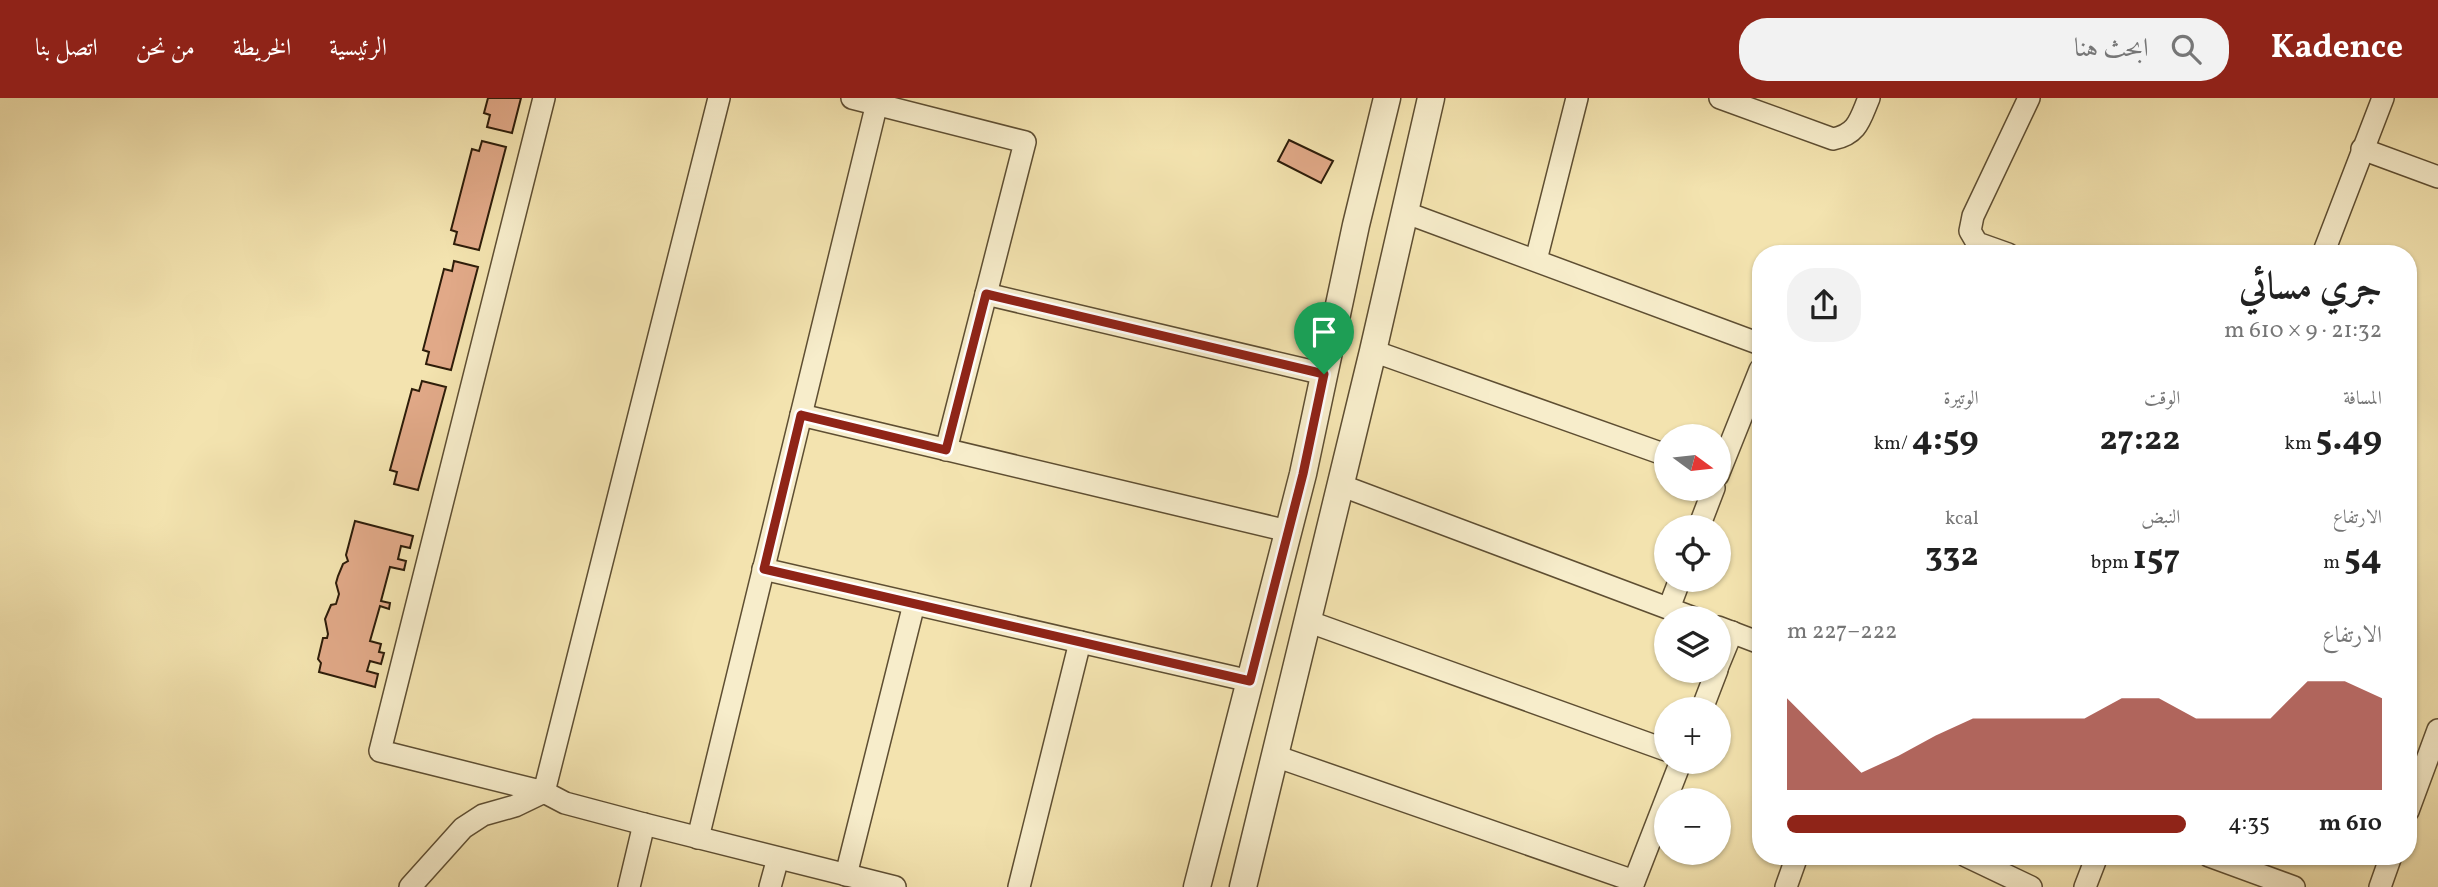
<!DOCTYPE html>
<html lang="ar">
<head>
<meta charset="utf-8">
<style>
	body { margin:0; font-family:Vollkorn,Amiri,serif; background:#f2f2f2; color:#222; direction:rtl; height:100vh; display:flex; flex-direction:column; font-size:26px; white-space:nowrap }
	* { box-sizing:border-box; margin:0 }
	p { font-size:23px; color:#767676 }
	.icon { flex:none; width:38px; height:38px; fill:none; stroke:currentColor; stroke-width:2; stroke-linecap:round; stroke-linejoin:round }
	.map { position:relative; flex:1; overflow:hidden; direction:ltr }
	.drawer { position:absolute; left:1752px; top:147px; width:665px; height:620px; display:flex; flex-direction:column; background:#fff; border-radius:28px; box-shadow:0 2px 5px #0004; direction:rtl }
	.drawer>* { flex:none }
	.needle { width:46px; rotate:105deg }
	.buttons { position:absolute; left:1654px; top:326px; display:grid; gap:14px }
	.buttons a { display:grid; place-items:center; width:77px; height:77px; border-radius:50%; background:#fff; box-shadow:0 2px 5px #0004; font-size:35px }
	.pin { position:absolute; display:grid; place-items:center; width:60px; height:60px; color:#fff; margin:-72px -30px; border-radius:50% 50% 50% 0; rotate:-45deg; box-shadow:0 0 7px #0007 }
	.pin .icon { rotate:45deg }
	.round { display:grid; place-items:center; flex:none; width:74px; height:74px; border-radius:28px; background:#f2f2f2 }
	.summary { display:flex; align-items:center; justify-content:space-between; height:119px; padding:0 35px }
	h1 { font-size:38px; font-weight:700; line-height:52px }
	.figures { display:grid; grid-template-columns:repeat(3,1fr); gap:10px; height:119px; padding:7px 35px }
	.figures div { display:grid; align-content:center }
	.figures b { font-size:35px; font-weight:700 }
	.figures small { font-size:19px; font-weight:400 }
	.figures p { font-size:19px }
	.chart { height:196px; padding:14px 35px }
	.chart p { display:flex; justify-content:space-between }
	.chart svg { width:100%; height:126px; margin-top:7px; fill:#8f2418; opacity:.7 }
	ul { padding:0 35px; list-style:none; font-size:23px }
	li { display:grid; grid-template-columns:112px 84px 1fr; align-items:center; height:52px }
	li i { height:18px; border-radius:9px; background:#8f2418 }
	header { display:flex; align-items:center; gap:42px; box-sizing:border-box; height:98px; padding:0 35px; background:#8f2418; color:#fff }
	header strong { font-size:33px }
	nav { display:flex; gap:38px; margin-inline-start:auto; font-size:24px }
	.search { width:490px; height:63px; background:#f2f2f2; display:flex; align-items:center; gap:18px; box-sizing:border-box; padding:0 24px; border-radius:28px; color:#767676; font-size:26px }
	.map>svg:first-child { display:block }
	.building { fill:#e1a988; stroke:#2d1c09; stroke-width:2 }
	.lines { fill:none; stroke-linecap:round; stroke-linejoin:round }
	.minor-casing { stroke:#5e4e32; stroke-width:24 }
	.tertiary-casing { stroke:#5e4e32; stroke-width:29 }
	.minor { stroke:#f7edcb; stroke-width:21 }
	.tertiary { stroke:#f7edcb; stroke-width:26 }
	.route-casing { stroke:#fff; stroke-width:14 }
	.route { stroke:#8f2418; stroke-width:9 }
</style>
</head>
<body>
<header>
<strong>Kadence</strong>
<div class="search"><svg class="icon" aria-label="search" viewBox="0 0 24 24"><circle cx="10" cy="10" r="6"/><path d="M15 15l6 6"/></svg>ابحث هنا</div>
<nav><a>الرئيسية</a><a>الخريطة</a><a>من نحن</a><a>اتصل بنا</a></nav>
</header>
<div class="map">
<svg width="2438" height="789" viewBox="0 0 2438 789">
	<rect width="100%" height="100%" fill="#f3e3af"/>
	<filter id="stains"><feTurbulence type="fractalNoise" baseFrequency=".00286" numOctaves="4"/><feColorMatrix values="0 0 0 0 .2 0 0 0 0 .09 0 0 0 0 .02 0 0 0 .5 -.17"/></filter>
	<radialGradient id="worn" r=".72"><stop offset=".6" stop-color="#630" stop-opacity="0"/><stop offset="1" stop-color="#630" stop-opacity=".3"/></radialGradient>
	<g class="building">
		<polygon points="488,0 521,0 512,35 487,29 490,17 484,15"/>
		<polygon points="1289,42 1333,63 1321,85 1278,63"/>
		<polygon points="482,43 506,49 479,152 454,146 457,134 451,132 472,51 479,53"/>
		<polygon points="454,163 478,169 451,272 426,266 429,254 423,252 444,171 452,173"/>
		<polygon points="422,283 446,289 418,392 394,386 397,374 390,372 412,291 419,293"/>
		<polygon points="355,423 413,438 410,450 401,448 398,461 406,463 404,472 390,469 381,503 390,505 389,511 380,508 370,543 381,546 379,554 384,555 381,566 370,563 367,573 378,576 375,589 319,574 321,565 318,561 323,540 327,540 328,536 325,521 331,507 336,506 339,496 336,485 338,478 343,466 348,463 346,457"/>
	</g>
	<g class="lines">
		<g class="minor-casing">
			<g id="minor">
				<polyline points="544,0 380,653 544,694 719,0"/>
				<polyline points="852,0 1025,44 946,352"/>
				<path d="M1720,0L1833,41C1858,36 1860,21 1869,0"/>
				<polyline points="2362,51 2438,79"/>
				<polyline points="1404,114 1760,246"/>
				<polyline points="2008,156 1977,145 1970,133 1973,118 2029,0"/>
				<polyline points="2323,156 2383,0"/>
				<polyline points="1536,162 1577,0"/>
				<polyline points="986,196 1324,276"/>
				<polyline points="1373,253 1666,357"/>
				<polyline points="801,317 1288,433"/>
				<polyline points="1718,377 1760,272"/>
				<polyline points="1340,387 1694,520"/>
				<polyline points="1699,429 1714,390"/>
				<polyline points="763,471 1250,583"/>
				<polyline points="1669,510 1680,481"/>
				<polyline points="1307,523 1666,652"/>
				<polyline points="1718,529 1760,545"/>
				<polyline points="1718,568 1732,534"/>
				<polyline points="1702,611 1717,572"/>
				<polyline points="1275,658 1634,783"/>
				<polyline points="2408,713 2438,632"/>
				<polyline points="698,740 877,5"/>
				<polyline points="1966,758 2031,789"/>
				<polyline points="2209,758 2294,789"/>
				<polyline points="846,777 914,506"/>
				<polyline points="410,789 463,730 483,717 515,708 544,694 565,705 644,726 895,789"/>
				<polyline points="629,789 644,726"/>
				<polyline points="770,789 778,760"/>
				<polyline points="1019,789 1080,544"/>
				<polyline points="1632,789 1681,663"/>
				<polyline points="1786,789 1797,758"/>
				<polyline points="2085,789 2097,758"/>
				<polyline points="2380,789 2391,758"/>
			</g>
		</g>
		<g class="tertiary-casing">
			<g id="tertiary">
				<polyline points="1197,789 1303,376 1356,127 1387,0"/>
				<polyline points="1243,789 1373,253 1431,0"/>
			</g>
		</g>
		<use href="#minor" class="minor"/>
		<use href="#tertiary" class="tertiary"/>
	</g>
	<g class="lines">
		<g class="route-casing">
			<polygon id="route" points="986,196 1324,276 1303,376 1250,583 764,471 801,317 946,352"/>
		</g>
		<use href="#route" class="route"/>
	</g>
	<rect width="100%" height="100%" filter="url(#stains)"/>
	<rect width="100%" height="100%" fill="url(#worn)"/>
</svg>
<div class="buttons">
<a><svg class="needle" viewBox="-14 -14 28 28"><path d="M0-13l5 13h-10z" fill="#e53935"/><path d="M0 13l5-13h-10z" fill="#767676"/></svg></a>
<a><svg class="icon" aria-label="locate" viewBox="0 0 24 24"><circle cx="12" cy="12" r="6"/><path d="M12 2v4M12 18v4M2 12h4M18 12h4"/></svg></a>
<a><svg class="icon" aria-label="layers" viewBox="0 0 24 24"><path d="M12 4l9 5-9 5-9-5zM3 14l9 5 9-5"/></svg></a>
<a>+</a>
<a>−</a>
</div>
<div class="pin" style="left:1324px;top:276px;background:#1e9e55"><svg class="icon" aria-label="arrive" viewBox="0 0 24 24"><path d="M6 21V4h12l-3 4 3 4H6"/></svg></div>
<section class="drawer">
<div class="summary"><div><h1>جري مسائي</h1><p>21:32 · 9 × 610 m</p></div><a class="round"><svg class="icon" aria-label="share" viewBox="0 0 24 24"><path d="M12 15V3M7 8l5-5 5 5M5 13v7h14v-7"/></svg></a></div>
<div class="figures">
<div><p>المسافة</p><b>5.49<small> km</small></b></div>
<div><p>الوقت</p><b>27:22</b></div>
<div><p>الوتيرة</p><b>4:59<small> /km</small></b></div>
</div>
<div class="figures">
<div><p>الارتفاع</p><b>54<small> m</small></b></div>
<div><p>النبض</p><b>157<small> bpm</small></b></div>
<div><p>kcal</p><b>332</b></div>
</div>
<div class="chart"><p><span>الارتفاع</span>222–227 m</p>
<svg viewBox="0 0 160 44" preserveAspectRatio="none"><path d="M0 44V12L10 25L20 38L30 32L40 25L50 19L60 19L70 19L80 19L90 12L100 12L110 19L120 19L130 19L140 6L150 6L160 12V44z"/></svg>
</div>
<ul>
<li><b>610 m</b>4:35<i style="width:100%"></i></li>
</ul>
</section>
</div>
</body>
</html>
